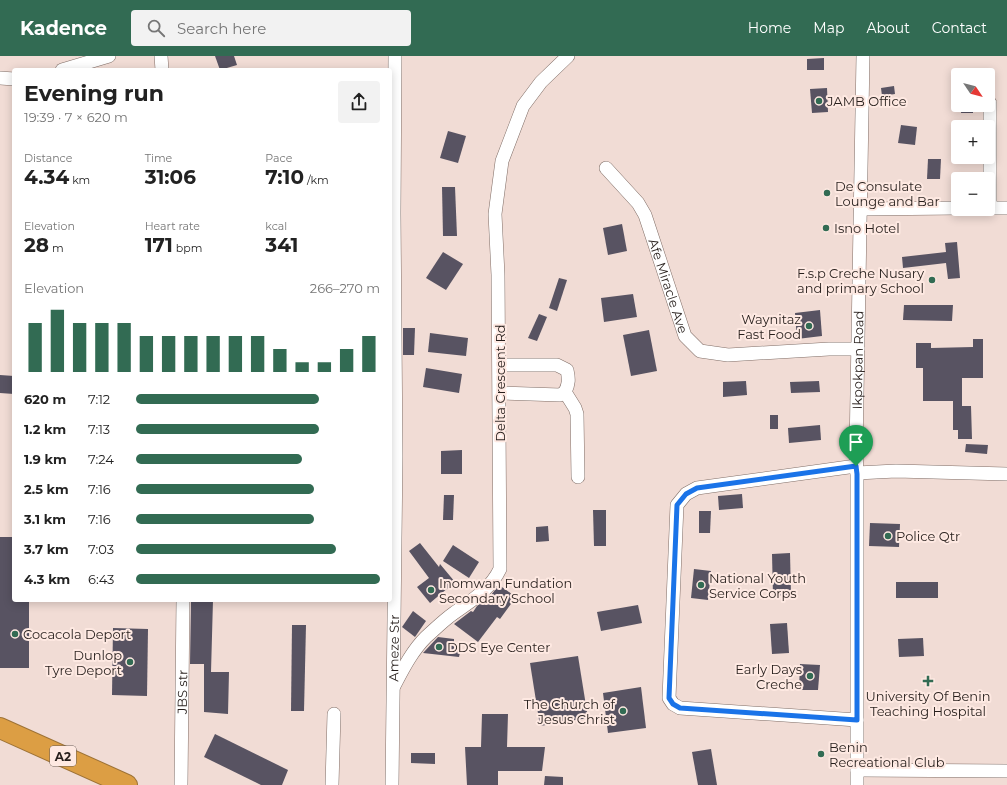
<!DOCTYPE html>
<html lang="en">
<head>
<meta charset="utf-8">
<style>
	body { margin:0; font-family:Montserrat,sans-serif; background:#f2f2f2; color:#222; height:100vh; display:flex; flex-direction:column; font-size:15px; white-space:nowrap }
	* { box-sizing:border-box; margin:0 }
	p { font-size:13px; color:#767676 }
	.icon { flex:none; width:22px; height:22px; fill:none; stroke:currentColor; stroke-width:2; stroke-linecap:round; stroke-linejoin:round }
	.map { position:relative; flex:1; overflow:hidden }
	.details { position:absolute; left:12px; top:12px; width:380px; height:534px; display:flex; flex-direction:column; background:#fff; border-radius:4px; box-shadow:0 2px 10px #0003 }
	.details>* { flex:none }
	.needle { width:26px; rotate:125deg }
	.buttons { position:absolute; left:951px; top:12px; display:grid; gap:8px }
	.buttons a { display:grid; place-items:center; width:44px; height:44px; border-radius:4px; background:#fff; box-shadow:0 2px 10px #0003; font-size:20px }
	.pin { position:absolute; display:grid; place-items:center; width:34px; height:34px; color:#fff; margin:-41px -17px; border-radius:50% 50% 50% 0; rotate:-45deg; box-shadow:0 0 4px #0007 }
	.pin .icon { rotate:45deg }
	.round { display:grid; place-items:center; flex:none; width:42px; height:42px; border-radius:4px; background:#f2f2f2 }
	.head { display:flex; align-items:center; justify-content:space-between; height:68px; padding:0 12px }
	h1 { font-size:22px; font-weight:700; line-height:30px }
	.stats { display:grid; grid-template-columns:repeat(3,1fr); gap:6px; height:68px; padding:4px 12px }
	.stats div { display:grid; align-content:center }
	.stats b { font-size:20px; font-weight:700 }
	.stats small { font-size:11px; font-weight:400 }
	.stats p { font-size:11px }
	.chart { height:112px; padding:8px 12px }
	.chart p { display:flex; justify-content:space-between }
	.chart svg { width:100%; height:72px; margin-top:4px; stroke:#326b53; stroke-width:6 }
	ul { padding:0 12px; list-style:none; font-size:13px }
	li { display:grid; grid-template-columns:64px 48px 1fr; align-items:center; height:30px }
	li i { height:10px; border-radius:5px; background:#326b53 }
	header { display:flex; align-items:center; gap:24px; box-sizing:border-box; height:56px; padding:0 20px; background:#326b53; color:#fff }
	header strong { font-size:19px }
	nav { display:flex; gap:22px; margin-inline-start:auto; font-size:14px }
	.search { width:280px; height:36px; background:#f2f2f2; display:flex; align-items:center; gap:10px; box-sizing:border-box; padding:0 14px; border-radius:4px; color:#767676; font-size:15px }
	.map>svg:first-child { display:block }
	.building { fill:#585362 }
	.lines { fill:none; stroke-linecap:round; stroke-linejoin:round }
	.minor-casing { stroke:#806e67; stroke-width:14 }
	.highway-casing { stroke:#9d7236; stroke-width:22 }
	.minor { stroke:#fff; stroke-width:13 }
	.highway { stroke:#dc9e44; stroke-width:20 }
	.route-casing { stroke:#fff; stroke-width:8 }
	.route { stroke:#1a73e8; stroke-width:5 }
	.poi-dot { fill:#326b53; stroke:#fee9e2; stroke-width:1.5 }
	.labels { text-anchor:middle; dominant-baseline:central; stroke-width:4; stroke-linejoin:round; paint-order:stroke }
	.shield { fill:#fee9e2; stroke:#685c57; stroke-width:1 }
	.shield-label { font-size:12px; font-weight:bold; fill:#271f1c }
	.poi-label { font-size:13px; fill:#271f1c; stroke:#fee9e2; text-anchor:start }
	.street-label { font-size:13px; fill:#271f1c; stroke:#fee9e2 }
</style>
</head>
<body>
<header>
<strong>Kadence</strong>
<div class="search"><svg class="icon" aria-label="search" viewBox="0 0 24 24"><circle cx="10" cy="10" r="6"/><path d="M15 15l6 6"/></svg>Search here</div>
<nav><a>Home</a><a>Map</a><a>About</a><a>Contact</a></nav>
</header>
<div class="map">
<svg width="1007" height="729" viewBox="0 0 1007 729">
	<rect width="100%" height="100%" fill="#f1dcd5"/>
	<g class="building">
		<polygon points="215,0 234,0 237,9 220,14"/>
		<polygon points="824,2 824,14 807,14 807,3"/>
		<polygon points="894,30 895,38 882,40 881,32"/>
		<polygon points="827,32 828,56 812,57 810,33"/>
		<polygon points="962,49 973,49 973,57 961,57"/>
		<polygon points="901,69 917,71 915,89 898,87"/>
		<polygon points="448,75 466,80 458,107 440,102"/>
		<polygon points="928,103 941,103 940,123 927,123"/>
		<polygon points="442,131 455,131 457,180 443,180"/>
		<polygon points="622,168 627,195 608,199 603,172"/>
		<polygon points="957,186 960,222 948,223 946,207 903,212 902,201 946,196 945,187"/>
		<polygon points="443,196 463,208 446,234 426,222"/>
		<polygon points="559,222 567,224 557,255 549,252"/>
		<polygon points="633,238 637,261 604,266 601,242"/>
		<polygon points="904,249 953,249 952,265 903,264"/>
		<polygon points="820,254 822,280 797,283 795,257"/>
		<polygon points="539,258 547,261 537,285 528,282"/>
		<polygon points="403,272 415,272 414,299 403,299"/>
		<polygon points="649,274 657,315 631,320 623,279"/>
		<polygon points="430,277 468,282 466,300 428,296"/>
		<polygon points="973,283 983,283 983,322 962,322 962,350 971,350 972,383 958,383 958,374 953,374 953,345 923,345 923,312 916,312 916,287 931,287 931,292 973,291"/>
		<polygon points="426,312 462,318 459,337 423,331"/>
		<polygon points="0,319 14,320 14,338 0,337"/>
		<polygon points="746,325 747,339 723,341 723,326"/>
		<polygon points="819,325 820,336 791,337 790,326"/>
		<rect x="770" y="359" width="8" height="14"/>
		<polygon points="820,369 821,384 789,387 788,372"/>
		<polygon points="966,388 988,389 987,398 965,396"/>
		<polygon points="462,394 462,418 441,418 441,395"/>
		<polygon points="742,438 743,452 719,454 718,440"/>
		<polygon points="444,439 454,439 453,464 443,464"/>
		<polygon points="593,454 606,454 606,490 594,490"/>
		<polygon points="699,455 711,455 710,477 699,477"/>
		<polygon points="870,467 900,468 899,491 869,490"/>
		<polygon points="548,470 549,485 536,486 536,471"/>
		<polygon points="0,481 14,481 14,544 29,544 29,612 0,612"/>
		<polygon points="420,487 439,511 440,508 455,526 430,547 417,531 429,522 409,495"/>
		<polygon points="453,489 479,506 469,522 443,505"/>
		<polygon points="790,497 791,539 773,540 772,498"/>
		<polygon points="694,513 711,515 708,544 691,542"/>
		<rect x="896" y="526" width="42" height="16"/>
		<polygon points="499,529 516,541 500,563 497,561 478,586 454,568 471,555 473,556 477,550 491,539"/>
		<polygon points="191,544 213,544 211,616 229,616 228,658 204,656 204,608 190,608"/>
		<polygon points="638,549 642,567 601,575 597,556"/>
		<polygon points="413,555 426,565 415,581 402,571"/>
		<polygon points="787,567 789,597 772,598 770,568"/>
		<polygon points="292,569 306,569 304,655 291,655"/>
		<polygon points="113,572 148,573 147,640 112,639"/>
		<polygon points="438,581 454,583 454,591 461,592 459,601 423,597"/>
		<polygon points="923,582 924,600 899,601 898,583"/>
		<polygon points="578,600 588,662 540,670 530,607"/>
		<polygon points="800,608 820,609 818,634 799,634"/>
		<polygon points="641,631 646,672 608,677 603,637"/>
		<polygon points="482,658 508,658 507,691 545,691 542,715 498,715 498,729 467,729 465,691 481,691"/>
		<polygon points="215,678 288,714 282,729 261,729 204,701"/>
		<polygon points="711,693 717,729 698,729 692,696"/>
		<polygon points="411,697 435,697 435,708 411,707"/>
		<polygon points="545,720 563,721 563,729 544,729"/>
	</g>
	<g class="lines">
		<g class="minor-casing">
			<g id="minor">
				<polyline points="161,0 162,14"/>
				<polyline points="62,14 109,0"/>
				<polyline points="0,22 14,23"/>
				<polyline points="990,47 990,152"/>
				<path id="s1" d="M606,112L638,147L645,159L685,280L700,295L728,299L829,293H858"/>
				<polyline points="988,152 1007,152"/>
				<polyline points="861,153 958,152"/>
				<path d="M500,309H557L567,314C569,323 569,328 565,336L575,352L577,358L578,421"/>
				<polyline points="500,337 560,339 565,336"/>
				<polyline points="856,410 697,432 686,438 677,449 669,642 673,648 680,652 857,664"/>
				<polyline points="857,417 896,415 1007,418"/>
				<path d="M394,630C403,613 412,595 426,581C435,573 444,564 454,557C472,544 490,534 500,513L498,219L495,158L502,105L523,50L541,26L568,0"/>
				<polyline points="857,714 1007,715"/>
				<path id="s2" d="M181,729L183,544"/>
				<polyline points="332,729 334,658"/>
				<path id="s3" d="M392,729L396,400L394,157L395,0"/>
				<path id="s4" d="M857,729V417L856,395L863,0"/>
			</g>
		</g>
		<g class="highway-casing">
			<polyline id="highway" points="0,672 127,729"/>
		</g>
		<use href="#minor" class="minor"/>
		<use href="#highway" class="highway"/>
	</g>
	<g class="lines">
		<g class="route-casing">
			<polygon id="route" points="856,410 857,418 857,664 680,652 673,648 669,642 677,449 686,438 697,432"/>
		</g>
		<use href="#route" class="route"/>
	</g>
	<g class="poi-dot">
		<circle cx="819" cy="45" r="4"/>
		<circle cx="827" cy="137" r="4"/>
		<circle cx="826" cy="172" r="4"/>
		<circle cx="932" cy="224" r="4"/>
		<circle cx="809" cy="270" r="4"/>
		<circle cx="888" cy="480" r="4"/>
		<circle cx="701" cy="529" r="4"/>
		<circle cx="431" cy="534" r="4"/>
		<circle cx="15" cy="578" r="4"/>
		<circle cx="439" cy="591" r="4"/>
		<circle cx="130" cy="606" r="4"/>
		<circle cx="810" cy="620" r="4"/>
		<path d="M926 619h4v4h4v4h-4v4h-4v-4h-4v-4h4z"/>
		<circle cx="623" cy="655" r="4"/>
		<circle cx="821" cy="698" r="4"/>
	</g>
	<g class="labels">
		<rect class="shield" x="50" y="690" width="26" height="20" rx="3"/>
		<g class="shield-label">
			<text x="63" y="700">A2</text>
		</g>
		<g class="poi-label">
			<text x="827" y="45">JAMB Office</text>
			<text x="835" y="130">De Consulate<tspan x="835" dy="15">Lounge and Bar</tspan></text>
			<text x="834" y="172">Isno Hotel</text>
			<text x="924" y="217" text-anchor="end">F.s.p Creche Nusary<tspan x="924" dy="15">and primary School</tspan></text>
			<text x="801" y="263" text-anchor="end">Waynitaz<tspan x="801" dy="15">Fast Food</tspan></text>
			<text x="896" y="480">Police Qtr</text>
			<text x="709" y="522">National Youth<tspan x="709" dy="15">Service Corps</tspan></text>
			<text x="439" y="527">Inomwan Fundation<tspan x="439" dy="15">Secondary School</tspan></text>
			<text x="23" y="578">Cocacola Deport</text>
			<text x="447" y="591">DDS Eye Center</text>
			<text x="122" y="599" text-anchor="end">Dunlop<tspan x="122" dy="15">Tyre Deport</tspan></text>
			<text x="802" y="613" text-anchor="end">Early Days<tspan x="802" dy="15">Creche</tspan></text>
			<text x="928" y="640" text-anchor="middle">University Of Benin<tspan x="928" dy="15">Teaching Hospital</tspan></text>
			<text x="615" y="648" text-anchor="end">The Church of<tspan x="615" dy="15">Jesus Christ</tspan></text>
			<text x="829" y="691">Benin<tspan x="829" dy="15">Recreational Club</tspan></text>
		</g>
		<g class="street-label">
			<text stroke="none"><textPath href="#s1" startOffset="136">Afe Miracle Ave</textPath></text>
			<text stroke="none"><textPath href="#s4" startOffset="425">Ikpokpan Road</textPath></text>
			<text transform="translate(500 327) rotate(-90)">Delta Crescent Rd</text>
			<text stroke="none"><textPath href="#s3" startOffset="137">Ameze Str</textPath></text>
			<text stroke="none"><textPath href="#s2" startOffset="93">JBS str</textPath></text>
		</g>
	</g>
</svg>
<div class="buttons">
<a><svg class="needle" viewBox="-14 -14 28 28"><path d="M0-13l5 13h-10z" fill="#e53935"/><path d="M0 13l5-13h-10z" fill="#767676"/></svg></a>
<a>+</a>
<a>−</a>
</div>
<div class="pin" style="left:856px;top:410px;background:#1e9e55"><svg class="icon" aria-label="arrive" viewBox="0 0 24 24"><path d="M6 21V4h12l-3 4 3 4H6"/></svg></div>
<section class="details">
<div class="head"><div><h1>Evening run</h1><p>19:39 · 7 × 620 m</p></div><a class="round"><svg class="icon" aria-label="share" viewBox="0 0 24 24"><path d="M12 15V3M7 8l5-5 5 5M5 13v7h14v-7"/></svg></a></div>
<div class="stats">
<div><p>Distance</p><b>4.34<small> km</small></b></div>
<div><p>Time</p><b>31:06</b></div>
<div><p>Pace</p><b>7:10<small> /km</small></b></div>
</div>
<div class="stats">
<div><p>Elevation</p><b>28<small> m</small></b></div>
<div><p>Heart rate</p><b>171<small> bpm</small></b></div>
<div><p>kcal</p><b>341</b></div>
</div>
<div class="chart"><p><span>Elevation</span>266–270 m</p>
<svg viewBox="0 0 160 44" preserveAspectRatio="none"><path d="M5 44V14M15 44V6M25 44V14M35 44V14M45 44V14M55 44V22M65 44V22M75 44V22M85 44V22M95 44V22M105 44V22M115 44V30M125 44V38M135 44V38M145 44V30M155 44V22"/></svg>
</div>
<ul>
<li><b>620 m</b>7:12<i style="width:75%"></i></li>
<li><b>1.2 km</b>7:13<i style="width:75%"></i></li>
<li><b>1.9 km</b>7:24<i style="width:68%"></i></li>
<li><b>2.5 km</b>7:16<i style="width:73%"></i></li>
<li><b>3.1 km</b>7:16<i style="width:73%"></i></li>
<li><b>3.7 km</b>7:03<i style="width:82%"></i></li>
<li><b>4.3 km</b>6:43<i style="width:100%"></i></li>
</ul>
</section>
</div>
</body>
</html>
